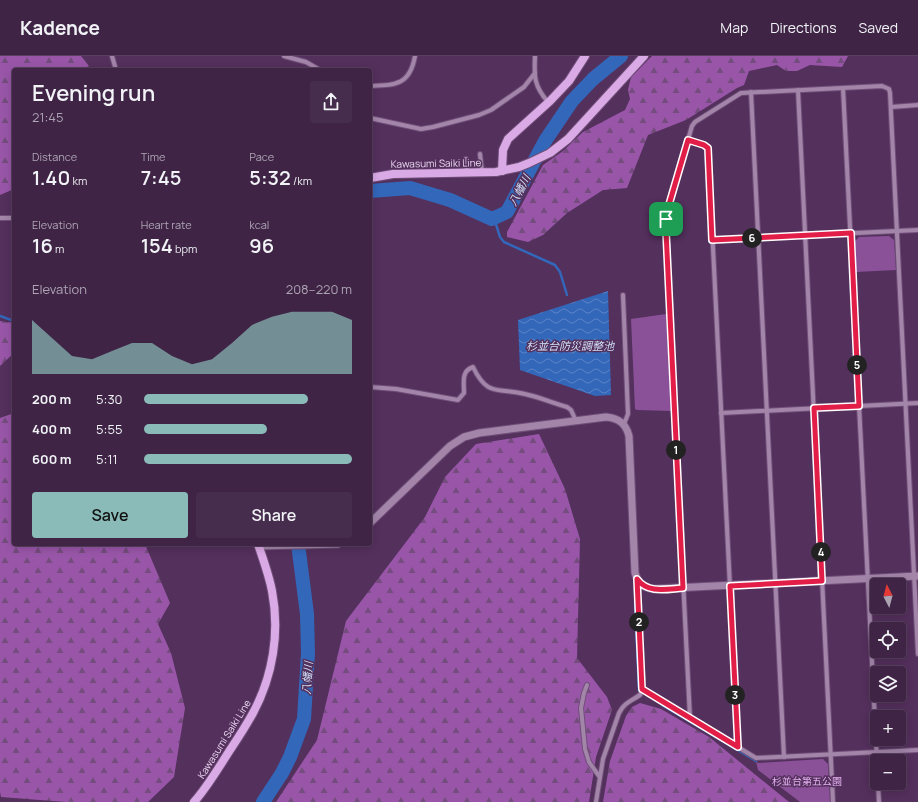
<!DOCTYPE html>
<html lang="en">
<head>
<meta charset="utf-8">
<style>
	body { margin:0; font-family:Manrope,"Noto Sans JP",sans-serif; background:#462c4d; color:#f1f3f6; height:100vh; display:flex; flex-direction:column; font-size:15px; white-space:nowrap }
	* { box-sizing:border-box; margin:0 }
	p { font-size:13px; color:#ada4b3 }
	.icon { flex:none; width:22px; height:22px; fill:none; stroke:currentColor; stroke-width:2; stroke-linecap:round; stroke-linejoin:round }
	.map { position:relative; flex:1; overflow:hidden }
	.drawer { position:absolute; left:12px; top:12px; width:360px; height:478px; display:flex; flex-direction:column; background:#3f2446; border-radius:4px; box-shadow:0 2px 10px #0003,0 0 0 1px #58415f }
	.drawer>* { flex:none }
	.needle { width:26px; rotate:354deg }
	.fabs { position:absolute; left:870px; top:522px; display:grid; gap:8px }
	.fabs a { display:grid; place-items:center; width:36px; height:36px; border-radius:4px; background:#3f2446; box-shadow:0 2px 10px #0003,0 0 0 1px #58415f; font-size:20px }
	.pin { position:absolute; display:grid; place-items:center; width:34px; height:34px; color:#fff; margin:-17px; border-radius:8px; box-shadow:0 2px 6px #0006 }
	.km { position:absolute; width:20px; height:20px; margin:-10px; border-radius:50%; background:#222; color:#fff; font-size:11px; line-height:20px; text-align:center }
	.round { display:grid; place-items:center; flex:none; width:42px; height:42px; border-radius:4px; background:#462c4d }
	.head { display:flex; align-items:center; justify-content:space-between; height:68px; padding:0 20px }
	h1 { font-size:22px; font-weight:600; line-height:30px }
	.metrics { display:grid; grid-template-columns:repeat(3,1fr); gap:6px; height:68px; padding:4px 20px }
	.metrics div { display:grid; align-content:center }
	.metrics b { font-size:20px; font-weight:600 }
	.metrics small { font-size:11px; font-weight:400 }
	.metrics p { font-size:11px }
	.chart { height:112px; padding:8px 20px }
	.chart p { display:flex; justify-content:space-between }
	.chart svg { width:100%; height:72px; margin-top:4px; fill:#8bbbb9; opacity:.7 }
	.action { display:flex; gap:8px; margin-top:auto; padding:8px 20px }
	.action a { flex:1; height:46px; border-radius:4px; background:#8bbbb9; color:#111; font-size:16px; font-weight:600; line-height:46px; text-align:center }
	.action a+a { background:#462c4d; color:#f1f3f6 }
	ul { padding:0 20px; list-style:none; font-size:13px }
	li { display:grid; grid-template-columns:64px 48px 1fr; align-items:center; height:30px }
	li i { height:10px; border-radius:5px; background:#8bbbb9 }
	header { display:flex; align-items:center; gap:24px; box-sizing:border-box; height:56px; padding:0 20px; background:#3f2446; border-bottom:1px solid #58415f }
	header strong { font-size:19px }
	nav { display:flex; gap:22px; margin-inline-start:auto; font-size:14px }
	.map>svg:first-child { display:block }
	.forest { fill:url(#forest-firs) }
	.green { fill:#8a5199 }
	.water { fill:url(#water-waves) }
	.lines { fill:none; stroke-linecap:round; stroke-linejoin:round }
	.stream { stroke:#3367ba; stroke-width:2.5 }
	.river { stroke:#3367ba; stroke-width:14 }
	.minor-casing { stroke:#6f4e77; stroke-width:6 }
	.tertiary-casing { stroke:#6f4e77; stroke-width:9 }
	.secondary-casing { stroke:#6f4e77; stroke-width:10 }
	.minor { stroke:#a385aa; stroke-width:4 }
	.tertiary { stroke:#a385aa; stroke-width:7 }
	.secondary { stroke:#daaae6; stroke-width:8 }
	.route-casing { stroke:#fff; stroke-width:8 }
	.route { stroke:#e11d48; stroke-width:5 }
	.labels { text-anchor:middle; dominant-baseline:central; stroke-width:3; stroke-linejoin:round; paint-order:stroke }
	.street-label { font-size:10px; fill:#ead5f0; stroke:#54305d }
	.park-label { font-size:10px; fill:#e6b3f3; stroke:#54305d }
	.water-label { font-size:11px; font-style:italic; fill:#d0dff5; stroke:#54305d }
</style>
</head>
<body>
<header>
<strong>Kadence</strong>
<nav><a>Map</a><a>Directions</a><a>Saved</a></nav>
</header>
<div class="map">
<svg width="918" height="746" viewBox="0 0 918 746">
	<defs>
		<pattern id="forest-firs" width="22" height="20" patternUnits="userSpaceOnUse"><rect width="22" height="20" fill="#9956a9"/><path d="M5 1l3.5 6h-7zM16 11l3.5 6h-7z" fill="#744c7d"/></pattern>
		<pattern id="water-waves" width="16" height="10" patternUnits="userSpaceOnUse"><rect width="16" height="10" fill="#3367ba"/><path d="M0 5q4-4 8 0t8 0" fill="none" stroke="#5b83c7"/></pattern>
	</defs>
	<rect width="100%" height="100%" fill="#54305d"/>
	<g class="forest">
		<polygon points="0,0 81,0 89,10 81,14 14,14 14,133 0,139"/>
		<polygon points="652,0 848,0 842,11 810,9 797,15 786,15 777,9 749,15 744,29 737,32 686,64 648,79 627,132 603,134 567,157 543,179 528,186 507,181 507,176 543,109 563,95 583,76 625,54 630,43 628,34 631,21"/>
		<polygon points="0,265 14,267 14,297 0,310"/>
		<polygon points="14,357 14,488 145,488 170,547 158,568 171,597 185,652 174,721 148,746 66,746 1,741 0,736 0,362"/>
		<polygon points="539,378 565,433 580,483 577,602 607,641 612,654 596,701 589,746 276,746 317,684 346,565 425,461 445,421 476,388"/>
		<polygon points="640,647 661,653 709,681 789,746 603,746 610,705 626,660 632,651"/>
	</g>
	<g class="green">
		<polygon points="889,180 894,184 896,214 856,216 854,186 859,181"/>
		<polygon points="666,258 671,355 637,354 635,353 631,263"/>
		<polygon points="823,703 828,708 830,746 800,746 758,714 756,705 758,707"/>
	</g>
	<polygon class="water" points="608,235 611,339 595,340 520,314 518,264"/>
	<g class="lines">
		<g class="stream">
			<polyline points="494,162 500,181 504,186 555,209 560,216 567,239"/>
			<polyline points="0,260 14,265"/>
			<polyline points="635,546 639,635"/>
			<polyline points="662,649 756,705"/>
		</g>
		<g class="river">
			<polyline points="370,135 410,132 450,144 492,163 507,156 545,85 572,45 593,23 621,0"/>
			<polyline points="263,746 282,717 290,701 304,663 308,597 307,558 298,488"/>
		</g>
		<g class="minor-casing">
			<g id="minor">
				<polyline points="112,0 116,14"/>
				<polyline points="284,0 306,6 320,14"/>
				<path d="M535,0C534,21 534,30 548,46"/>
				<path d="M370,30C396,29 410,29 415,0"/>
				<polyline points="843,32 877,705"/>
				<polyline points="798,34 833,746"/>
				<polyline points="751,36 784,701"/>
				<polyline points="891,51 918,49"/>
				<polyline points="370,62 421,73 433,71 479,59 491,54 524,31 535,17"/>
				<polyline points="688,84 704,89 708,92 738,691"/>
				<polyline points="480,98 482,116"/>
				<polyline points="466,103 467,117"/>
				<polyline points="0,162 14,162"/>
				<polyline points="712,184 918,174"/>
				<polyline points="623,239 628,358 624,368"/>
				<path d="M370,331L396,333L458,344L464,337C464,326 461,315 473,311C488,342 498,331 525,338C539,341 553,347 567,351L571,354L576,365"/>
				<polyline points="721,357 918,347"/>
				<polyline points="637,524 642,633 756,702 918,694"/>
				<polyline points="587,629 584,637 581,652 585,693 589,706 599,720"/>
				<polyline points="690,662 666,186 668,152 692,70 695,66 741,37 882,30 889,33 890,37 918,598"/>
				<polyline points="878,727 879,746"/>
				<path d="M596,746L603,703L619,657C624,647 631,645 640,639L642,633"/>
			</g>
		</g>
		<g class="tertiary-casing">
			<g id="tertiary">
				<path d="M370,467L450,390L464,381L479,377L606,361C619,362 626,368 629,380L635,517C638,527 643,532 654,533L918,520"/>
				<polyline points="258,490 338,488"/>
			</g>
		</g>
		<g class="secondary-casing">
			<g id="secondary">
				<polyline points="502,115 503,94 508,83 550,45 569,25 585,0"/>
				<polyline points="370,122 393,118 496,116 519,111 529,107 550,97 568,83 644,0"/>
				<path d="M194,746C209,729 220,709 232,691C240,679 247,668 253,657C273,620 280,576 272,535C269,519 263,503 258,488"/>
			</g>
		</g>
		<use href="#minor" class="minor"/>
		<use href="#tertiary" class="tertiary"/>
		<use href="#secondary" class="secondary"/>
	</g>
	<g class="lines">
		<g class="route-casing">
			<path id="route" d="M688,84L704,89L708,92L712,184L851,177L859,350L814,352L822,525L730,530L738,691L642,633L637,523C648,538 667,533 683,532L666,175L668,152Z"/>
		</g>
		<use href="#route" class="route"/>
	</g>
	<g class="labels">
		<g class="street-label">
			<text transform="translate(436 107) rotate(-1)">Kawasumi Saiki Line</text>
			<text transform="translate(224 683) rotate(-58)">Kawasumi Saiki Line</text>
		</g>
		<g class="park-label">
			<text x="807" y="725">杉並台第五公園</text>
		</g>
		<g class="water-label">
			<text transform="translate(519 134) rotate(-62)">八幡川</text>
			<text x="570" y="289">杉並台防災調整池</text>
			<text transform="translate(307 622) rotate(-86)">八幡川</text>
		</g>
	</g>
</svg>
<div class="fabs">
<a><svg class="needle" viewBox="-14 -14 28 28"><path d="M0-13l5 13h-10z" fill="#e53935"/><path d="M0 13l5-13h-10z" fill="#ada4b3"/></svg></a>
<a><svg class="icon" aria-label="locate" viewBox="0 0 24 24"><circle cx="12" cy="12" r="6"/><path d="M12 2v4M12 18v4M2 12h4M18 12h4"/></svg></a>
<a><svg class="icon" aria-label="layers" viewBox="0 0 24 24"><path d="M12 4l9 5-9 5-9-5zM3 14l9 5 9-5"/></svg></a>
<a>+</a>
<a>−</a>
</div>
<div class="pin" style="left:666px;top:163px;background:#1e9e55"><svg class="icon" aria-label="arrive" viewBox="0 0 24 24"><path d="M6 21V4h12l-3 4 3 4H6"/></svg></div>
<b class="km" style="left:676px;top:394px">1</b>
<b class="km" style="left:639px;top:566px">2</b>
<b class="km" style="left:735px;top:639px">3</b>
<b class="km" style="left:821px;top:496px">4</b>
<b class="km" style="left:857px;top:309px">5</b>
<b class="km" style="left:752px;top:182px">6</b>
<section class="drawer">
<div class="head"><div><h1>Evening run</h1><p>21:45</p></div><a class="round"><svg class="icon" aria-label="share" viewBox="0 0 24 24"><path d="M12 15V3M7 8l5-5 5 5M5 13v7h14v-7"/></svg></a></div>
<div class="metrics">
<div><p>Distance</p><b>1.40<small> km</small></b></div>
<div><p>Time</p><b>7:45</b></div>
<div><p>Pace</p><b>5:32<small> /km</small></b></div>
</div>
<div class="metrics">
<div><p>Elevation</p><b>16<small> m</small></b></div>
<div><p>Heart rate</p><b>154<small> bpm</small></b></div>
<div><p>kcal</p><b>96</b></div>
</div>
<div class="chart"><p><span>Elevation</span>208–220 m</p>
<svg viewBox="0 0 160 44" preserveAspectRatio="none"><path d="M0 44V11L10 22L20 33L30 35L40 30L50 25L60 25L70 33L80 38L90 35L100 25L110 14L120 9L130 6L140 6L150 6L160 11V44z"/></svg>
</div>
<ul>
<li><b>200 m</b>5:30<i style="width:79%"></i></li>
<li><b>400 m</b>5:55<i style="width:59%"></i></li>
<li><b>600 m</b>5:11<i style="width:100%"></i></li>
</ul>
<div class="action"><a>Save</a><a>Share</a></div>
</section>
</div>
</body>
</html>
